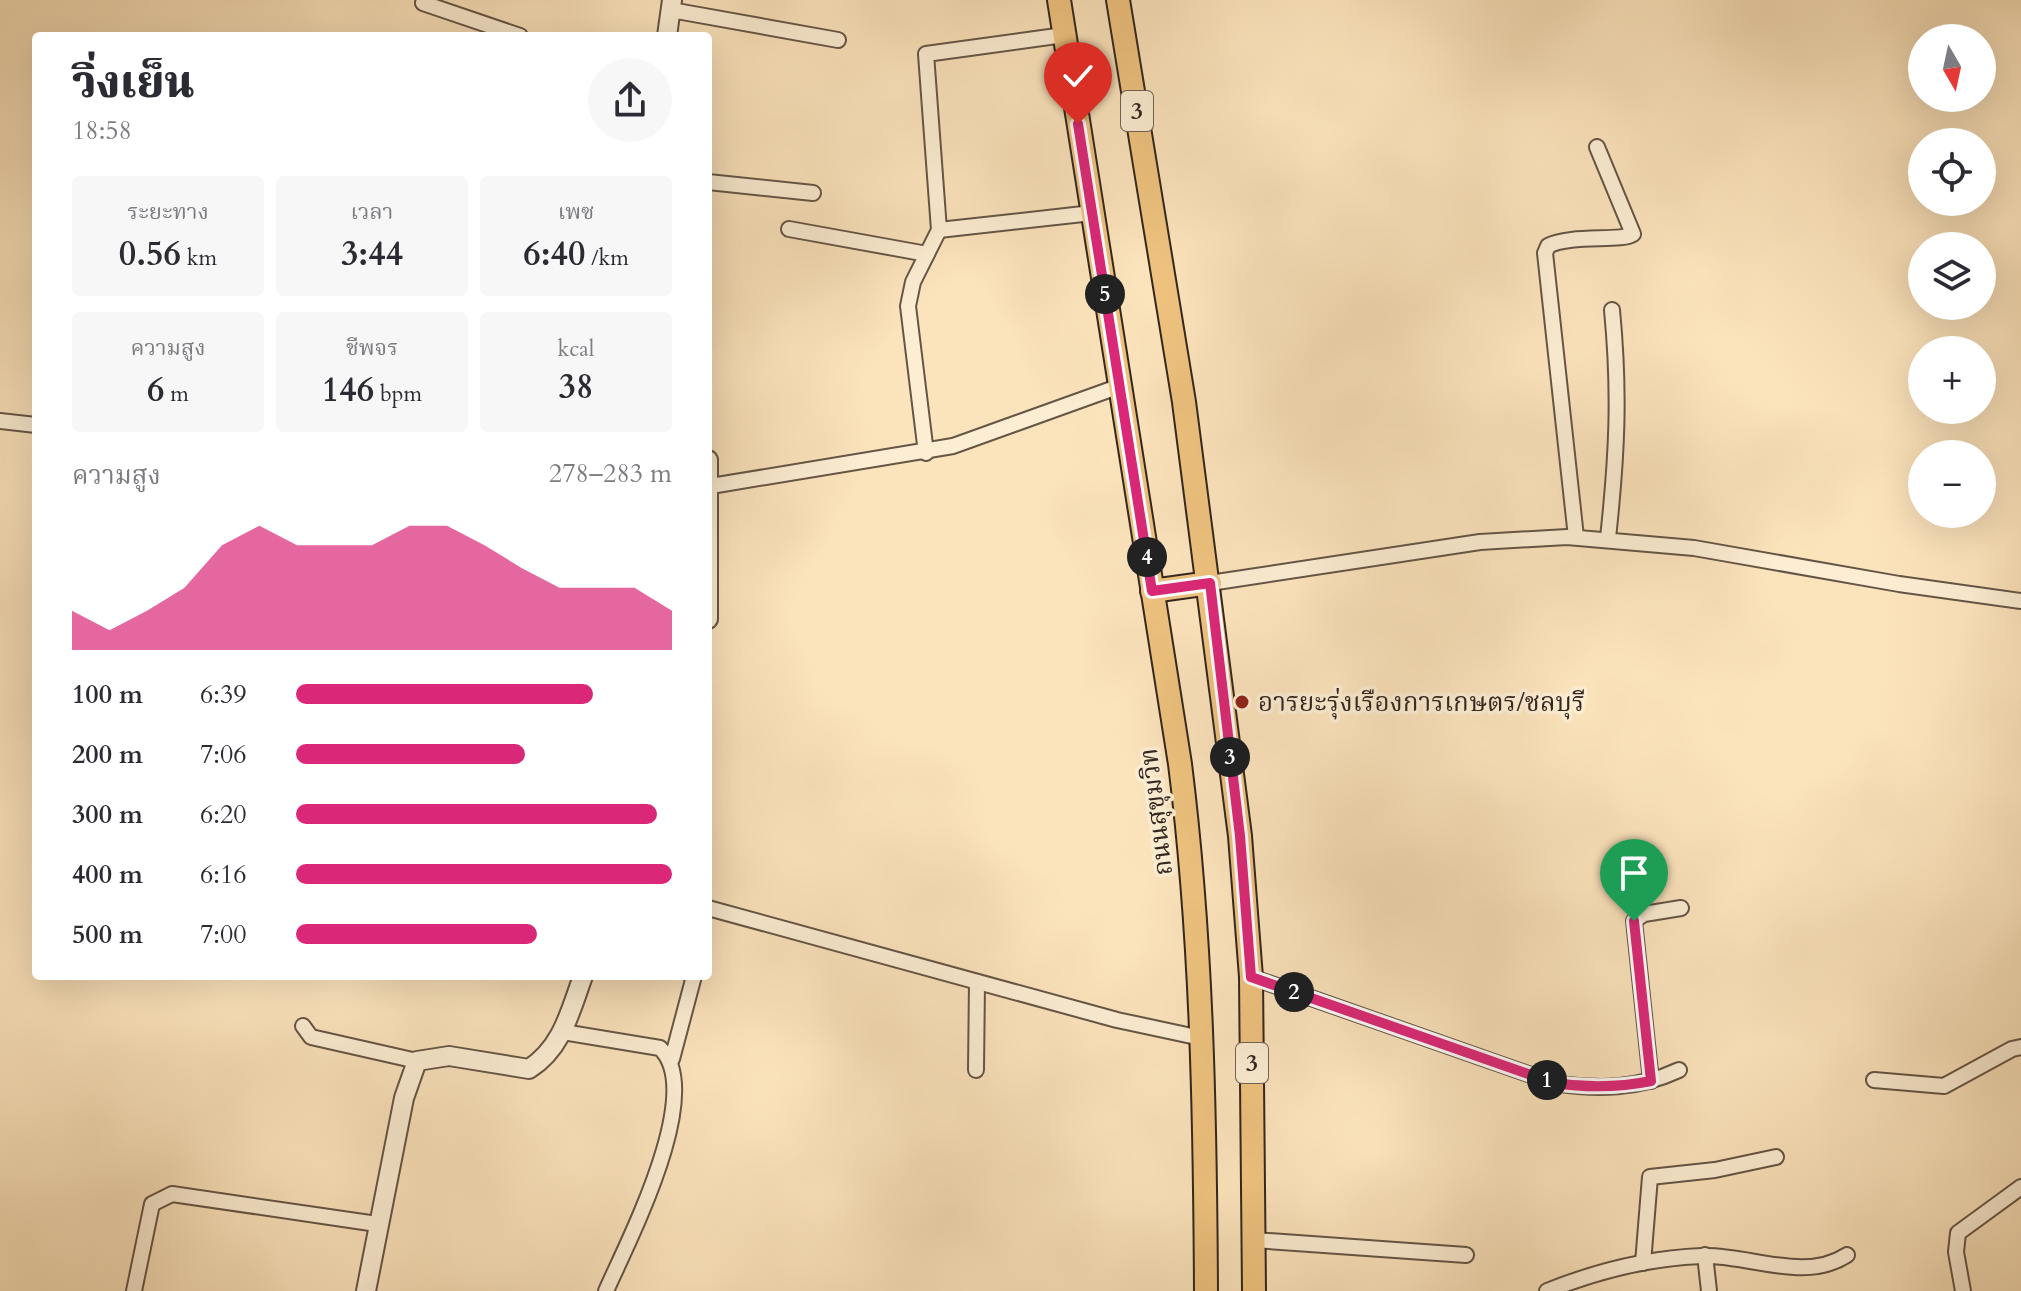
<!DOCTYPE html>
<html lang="th">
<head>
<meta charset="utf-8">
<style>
	body { margin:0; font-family:Cardo,"Noto Serif Thai",serif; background:#f7f7f7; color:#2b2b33; height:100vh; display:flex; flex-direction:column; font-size:30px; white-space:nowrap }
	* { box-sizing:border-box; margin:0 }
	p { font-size:26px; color:#7c7c81 }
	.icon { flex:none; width:44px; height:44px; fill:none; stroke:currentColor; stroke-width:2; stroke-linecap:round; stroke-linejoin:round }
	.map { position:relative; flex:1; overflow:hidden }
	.sheet { position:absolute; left:32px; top:32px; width:680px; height:948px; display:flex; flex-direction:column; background:#fff; border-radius:8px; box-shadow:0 8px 32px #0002 }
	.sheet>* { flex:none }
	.needle { width:52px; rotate:171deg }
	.controls { position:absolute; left:1908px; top:24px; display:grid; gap:16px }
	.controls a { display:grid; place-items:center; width:88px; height:88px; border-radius:50%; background:#fff; box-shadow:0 8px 32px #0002; font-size:40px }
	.pin { position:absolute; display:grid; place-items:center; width:68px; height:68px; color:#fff; margin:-82px -34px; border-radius:50% 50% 50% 0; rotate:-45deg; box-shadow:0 0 8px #0007 }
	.pin .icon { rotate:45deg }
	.km { position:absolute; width:40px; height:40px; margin:-20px; border-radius:50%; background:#222; color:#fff; font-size:22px; line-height:40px; text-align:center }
	.round { display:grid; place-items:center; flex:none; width:84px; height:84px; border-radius:42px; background:#f7f7f7 }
	.summary { display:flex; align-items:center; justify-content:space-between; height:136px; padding:0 40px }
	h1 { font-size:44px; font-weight:800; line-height:60px }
	.metrics { display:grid; grid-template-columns:repeat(3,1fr); gap:12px; height:136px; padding:8px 40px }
	.metrics div { display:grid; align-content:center; border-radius:8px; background:#f7f7f7; text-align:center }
	.metrics b { font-size:34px; font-weight:800 }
	.metrics small { font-size:22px; font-weight:400 }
	.metrics p { font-size:22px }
	.chart { height:224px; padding:16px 40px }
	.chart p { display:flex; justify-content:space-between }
	.chart svg { width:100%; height:144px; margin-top:8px; fill:#db2777; opacity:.7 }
	ul { padding:0 40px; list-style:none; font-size:26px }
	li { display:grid; grid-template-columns:128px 96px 1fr; align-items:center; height:60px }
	li i { height:20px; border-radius:10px; background:#db2777 }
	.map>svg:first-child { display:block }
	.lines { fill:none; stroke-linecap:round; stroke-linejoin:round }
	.minor-casing { stroke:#655546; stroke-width:18 }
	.tertiary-casing { stroke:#655546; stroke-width:22 }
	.primary-casing { stroke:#33261f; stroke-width:26 }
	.minor { stroke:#fcedd3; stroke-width:14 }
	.tertiary { stroke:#fcedd3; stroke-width:18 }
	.primary { stroke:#eec27e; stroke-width:22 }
	.route-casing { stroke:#fff; stroke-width:16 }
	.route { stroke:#db2777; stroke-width:10 }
	.poi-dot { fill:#8f2418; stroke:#fcedd3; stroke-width:3 }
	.labels { text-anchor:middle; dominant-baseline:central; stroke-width:7; stroke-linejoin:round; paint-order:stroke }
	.shield { fill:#fcedd3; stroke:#6f6255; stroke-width:2 }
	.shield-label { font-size:24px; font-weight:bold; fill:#33261f }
	.poi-label { font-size:26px; fill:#33261f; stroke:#fcedd3; text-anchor:start }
	.street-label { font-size:26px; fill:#33261f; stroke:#fcedd3 }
</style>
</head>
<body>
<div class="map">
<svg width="2021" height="1291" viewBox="0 0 2021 1291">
	<rect width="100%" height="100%" fill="#fbe3bc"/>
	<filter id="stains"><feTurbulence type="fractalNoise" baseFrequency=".0025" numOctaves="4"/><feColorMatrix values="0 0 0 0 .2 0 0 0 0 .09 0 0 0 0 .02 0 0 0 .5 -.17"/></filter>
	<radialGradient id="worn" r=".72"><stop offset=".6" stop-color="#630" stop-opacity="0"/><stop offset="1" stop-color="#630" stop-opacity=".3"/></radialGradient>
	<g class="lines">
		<g class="minor-casing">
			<g id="minor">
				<polyline points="423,3 520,36"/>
				<polyline points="671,10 838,40"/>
				<polyline points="708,182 813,193"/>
				<polyline points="789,229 927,254"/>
				<polyline points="939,230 1092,213"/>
				<polyline points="0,421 36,425"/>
				<polyline points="926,453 908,306 913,282 939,230 926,54 1064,35"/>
				<polyline points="711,486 953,446 1120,386"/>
				<path d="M1576,537L1545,253L1548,246C1570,234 1622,242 1633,234L1597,147"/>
				<path d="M1608,538C1617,455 1620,393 1612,310"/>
				<polyline points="1210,583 1480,542 1567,537 1694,548 1899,584 2021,601"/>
				<polyline points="708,908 1117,1020 1201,1038"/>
				<path d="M1251,977L1554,1083C1598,1090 1638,1089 1679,1070"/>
				<polyline points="303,1026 311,1037 417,1061"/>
				<path d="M563,1032L660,1048C706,1092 628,1241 606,1291"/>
				<polyline points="672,1059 694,976"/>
				<polyline points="976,1070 977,982"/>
				<polyline points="1874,1080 1944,1086 2012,1049 2021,1047"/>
				<polyline points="1651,1081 1634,921 1644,914 1681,908"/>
				<polyline points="1254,1240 1466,1255"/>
				<polyline points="1705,1255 1709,1291"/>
				<polyline points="1643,1263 1650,1177 1715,1170 1776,1157"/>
				<polyline points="134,1291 152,1204 172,1194 377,1224"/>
				<path d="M1547,1291C1597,1271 1648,1258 1702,1256C1749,1254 1804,1283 1847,1255"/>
				<polyline points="1963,1291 1956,1252 1958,1233 2021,1187"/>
			</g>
		</g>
		<g class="tertiary-casing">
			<g id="tertiary">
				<polyline points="667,36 672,0"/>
				<polyline points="708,460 708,619"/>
				<path d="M366,1291L404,1098L417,1061L449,1056L529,1069C562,1048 570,1012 583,976"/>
			</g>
		</g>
		<g class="primary-casing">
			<g id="primary">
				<path d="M1059,0L1180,764C1202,939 1205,1115 1206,1291"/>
				<polyline points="1118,0 1184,402 1240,836 1251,977 1254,1291"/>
				<polyline points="1152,591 1210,583"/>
			</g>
		</g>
		<use href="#minor" class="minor"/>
		<use href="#tertiary" class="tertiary"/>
		<use href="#primary" class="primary"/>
	</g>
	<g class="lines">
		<g class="route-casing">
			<path id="route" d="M1078,124L1152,591L1210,583L1240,836L1251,977L1554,1083C1588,1088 1617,1088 1651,1081L1634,921"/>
		</g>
		<use href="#route" class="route"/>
	</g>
	<circle class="poi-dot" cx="1242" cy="702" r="8"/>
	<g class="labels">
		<g class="shield">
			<rect x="1121" y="91" width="32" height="40" rx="6"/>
			<rect x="1236" y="1043" width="32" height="40" rx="6"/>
		</g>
		<g class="shield-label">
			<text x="1137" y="111">3</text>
			<text x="1252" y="1063">3</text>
		</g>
		<g class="poi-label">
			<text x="1258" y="702">อารยะรุ่งเรืองการเกษตร/ชลบุรี</text>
		</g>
		<g class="street-label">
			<text transform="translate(1156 812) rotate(-97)">ถนนสุขุมวิท</text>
		</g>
	</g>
	<rect width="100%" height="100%" filter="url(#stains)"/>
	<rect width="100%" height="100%" fill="url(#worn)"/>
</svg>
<div class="controls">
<a><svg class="needle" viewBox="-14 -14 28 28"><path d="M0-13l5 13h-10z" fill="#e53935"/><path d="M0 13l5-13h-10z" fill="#7c7c81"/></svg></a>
<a><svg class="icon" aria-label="locate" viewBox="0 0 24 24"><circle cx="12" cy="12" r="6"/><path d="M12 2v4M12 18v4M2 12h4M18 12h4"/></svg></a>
<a><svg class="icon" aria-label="layers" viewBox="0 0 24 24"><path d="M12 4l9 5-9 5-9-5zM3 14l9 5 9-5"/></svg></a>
<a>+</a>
<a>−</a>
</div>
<div class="pin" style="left:1634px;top:921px;background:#1e9e55"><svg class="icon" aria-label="arrive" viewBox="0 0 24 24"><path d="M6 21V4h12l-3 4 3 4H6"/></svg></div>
<div class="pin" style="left:1078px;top:124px;background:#d93025"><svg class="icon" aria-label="check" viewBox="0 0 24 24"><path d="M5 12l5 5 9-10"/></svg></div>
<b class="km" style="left:1547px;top:1080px">1</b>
<b class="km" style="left:1294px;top:992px">2</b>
<b class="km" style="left:1230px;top:757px">3</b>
<b class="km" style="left:1147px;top:557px">4</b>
<b class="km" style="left:1105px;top:294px">5</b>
<section class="sheet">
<div class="summary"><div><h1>วิ่งเย็น</h1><p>18:58</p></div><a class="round"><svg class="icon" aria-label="share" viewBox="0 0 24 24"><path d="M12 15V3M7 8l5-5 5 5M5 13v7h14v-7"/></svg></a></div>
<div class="metrics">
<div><p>ระยะทาง</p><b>0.56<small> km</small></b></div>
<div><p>เวลา</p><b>3:44</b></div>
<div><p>เพซ</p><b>6:40<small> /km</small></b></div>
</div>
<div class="metrics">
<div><p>ความสูง</p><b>6<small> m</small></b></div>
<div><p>ชีพจร</p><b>146<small> bpm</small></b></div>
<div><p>kcal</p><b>38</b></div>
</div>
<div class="chart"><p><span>ความสูง</span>278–283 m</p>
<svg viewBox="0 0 160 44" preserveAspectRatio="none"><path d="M0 44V32L10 38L20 32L30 25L40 12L50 6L60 12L70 12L80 12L90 6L100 6L110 12L120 19L130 25L140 25L150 25L160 32V44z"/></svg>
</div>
<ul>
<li><b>100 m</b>6:39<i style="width:79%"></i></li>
<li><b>200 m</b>7:06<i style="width:61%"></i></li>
<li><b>300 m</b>6:20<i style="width:96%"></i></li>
<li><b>400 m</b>6:16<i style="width:100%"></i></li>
<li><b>500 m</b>7:00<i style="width:64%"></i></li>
</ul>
</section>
</div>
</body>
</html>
